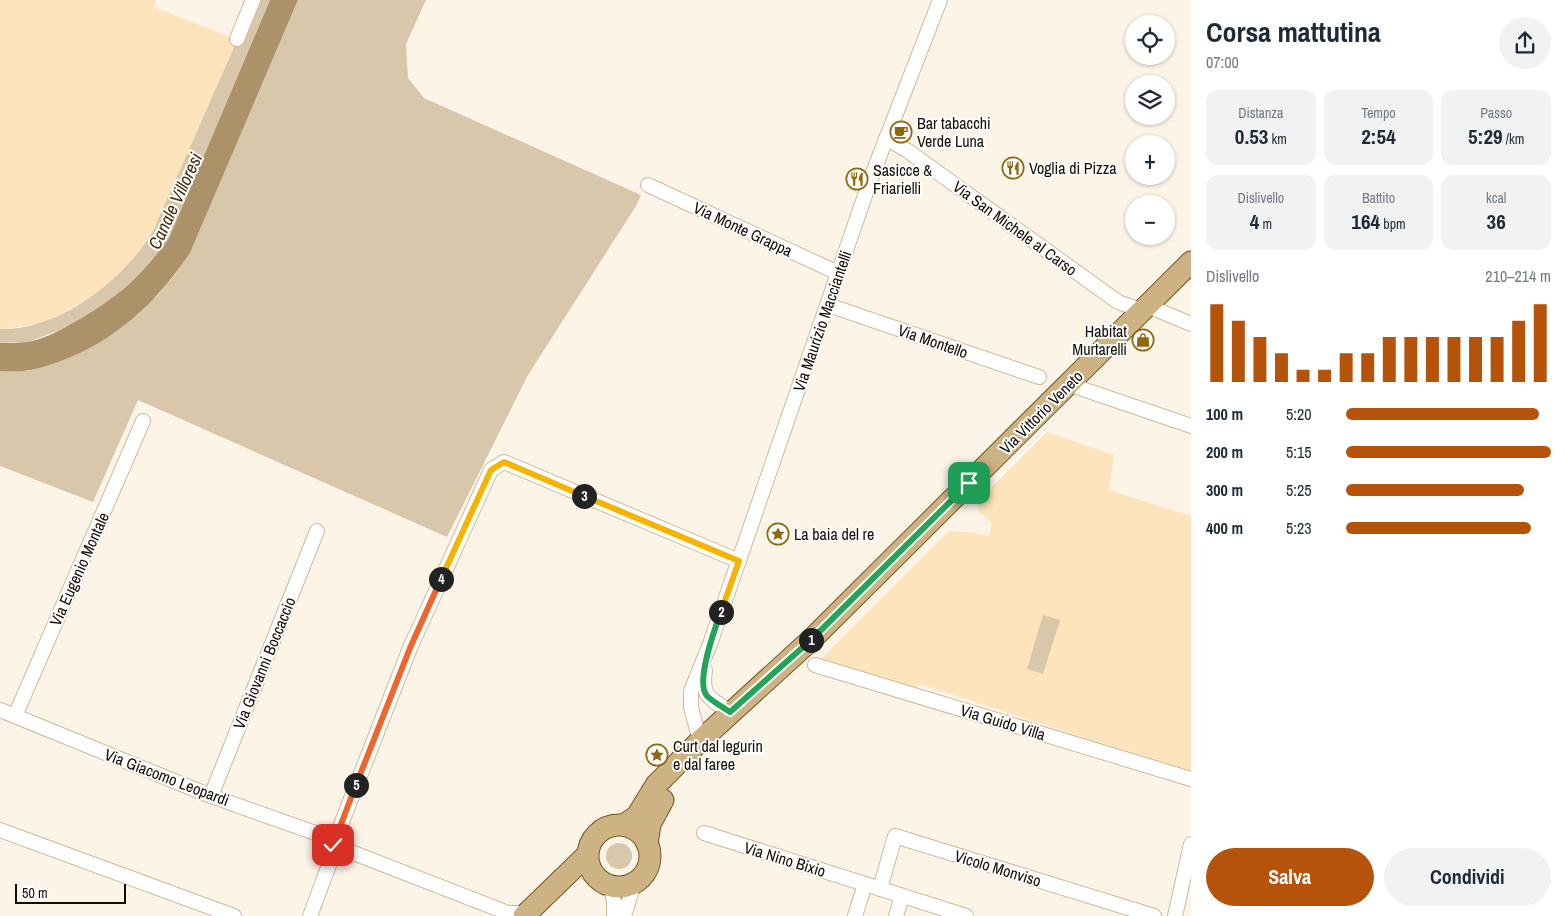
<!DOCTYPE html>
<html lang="it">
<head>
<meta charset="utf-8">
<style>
	body { margin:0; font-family:"Archivo Narrow",sans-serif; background:#f2f2f3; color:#1f2937; height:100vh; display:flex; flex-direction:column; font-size:19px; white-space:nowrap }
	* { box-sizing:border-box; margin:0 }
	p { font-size:16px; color:#747a83 }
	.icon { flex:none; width:28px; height:28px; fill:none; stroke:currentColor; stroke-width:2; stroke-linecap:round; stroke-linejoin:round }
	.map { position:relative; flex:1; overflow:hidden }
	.side { display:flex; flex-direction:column; background:#fff; width:375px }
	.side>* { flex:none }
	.buttons { position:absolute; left:1125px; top:15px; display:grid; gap:10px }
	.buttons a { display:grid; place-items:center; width:50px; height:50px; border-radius:50%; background:#fff; box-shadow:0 1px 4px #0004; font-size:25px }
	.scale { position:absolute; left:15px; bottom:12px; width:111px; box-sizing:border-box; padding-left:5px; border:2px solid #130c03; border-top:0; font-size:14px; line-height:18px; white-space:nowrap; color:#130c03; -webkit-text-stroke:4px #fff; paint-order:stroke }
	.pin { position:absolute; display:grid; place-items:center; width:42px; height:42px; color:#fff; margin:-21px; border-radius:10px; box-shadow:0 2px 8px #0006 }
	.km { position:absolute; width:25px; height:25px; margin:-12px; border-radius:50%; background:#222; color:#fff; font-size:14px; line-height:25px; text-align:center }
	.round { display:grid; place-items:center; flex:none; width:52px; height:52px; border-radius:26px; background:#f2f2f3 }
	.head { display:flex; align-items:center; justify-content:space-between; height:85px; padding:0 15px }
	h1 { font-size:28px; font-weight:700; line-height:38px }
	.stats { display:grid; grid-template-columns:repeat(3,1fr); gap:8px; height:85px; padding:5px 15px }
	.stats div { display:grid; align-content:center; border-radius:12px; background:#f2f2f3; text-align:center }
	.stats b { font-size:21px; font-weight:700 }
	.stats small { font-size:14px; font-weight:400 }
	.stats p { font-size:14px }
	.chart { height:140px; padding:10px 15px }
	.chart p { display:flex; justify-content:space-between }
	.chart svg { width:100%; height:90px; margin-top:5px; stroke:#b45309; stroke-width:6 }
	.button { display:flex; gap:10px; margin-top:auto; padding:10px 15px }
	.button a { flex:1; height:58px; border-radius:30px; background:#b45309; color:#fff; font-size:20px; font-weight:700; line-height:58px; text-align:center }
	.button a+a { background:#f2f2f3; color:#1f2937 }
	ul { padding:0 15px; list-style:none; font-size:16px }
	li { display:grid; grid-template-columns:80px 60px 1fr; align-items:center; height:38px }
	li i { height:12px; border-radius:6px; background:#b45309 }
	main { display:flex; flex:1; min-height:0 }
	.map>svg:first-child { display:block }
	.built { fill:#fee4bd }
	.green { fill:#d9c7ac }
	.water { fill:#ac9269 }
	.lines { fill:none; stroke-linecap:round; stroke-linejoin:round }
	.minor-casing { stroke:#ceba9b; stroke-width:16 }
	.primary-casing { stroke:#765721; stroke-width:23 }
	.minor { stroke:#fff; stroke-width:14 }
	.primary { stroke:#cdb283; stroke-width:21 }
	.split-1-casing { stroke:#fff; stroke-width:10 }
	.split-2-casing { stroke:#fff; stroke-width:10 }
	.split-3-casing { stroke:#fff; stroke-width:10 }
	.split-4-casing { stroke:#fff; stroke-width:10 }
	.split-5-casing { stroke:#fff; stroke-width:10 }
	.split-6-casing { stroke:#fff; stroke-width:10 }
	.split-1 { stroke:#22a559; stroke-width:6 }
	.split-2 { stroke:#22a559; stroke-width:6 }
	.split-3 { stroke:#f5b400; stroke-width:6 }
	.split-4 { stroke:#f5b400; stroke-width:6 }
	.split-5 { stroke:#f0652b; stroke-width:6 }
	.split-6 { stroke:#f0652b; stroke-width:6 }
	.labels { text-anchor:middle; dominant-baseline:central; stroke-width:4; stroke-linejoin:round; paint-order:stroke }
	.poi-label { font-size:16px; fill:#130c03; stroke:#fff; text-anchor:start }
	.street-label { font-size:16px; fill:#130c03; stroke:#fff }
	.water-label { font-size:18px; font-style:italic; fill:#422e0b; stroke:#fff }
</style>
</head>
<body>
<main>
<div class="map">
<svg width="1191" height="916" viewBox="0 0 1191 916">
	<rect width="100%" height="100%" fill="#fcf4e7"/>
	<g class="built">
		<polygon points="0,0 156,0 154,7 238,40 153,231 141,252 121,273 94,295 61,314 40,323 5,329 0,329"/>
		<polygon points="1047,432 1114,455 1109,490 1191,516 1191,772 919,684 916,689 821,659 949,531 970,532 989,536 992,523 979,512 978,501"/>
	</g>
	<g class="green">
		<path d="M255,0H270L169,238L154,261L102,308L57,331L28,342L0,343V329C59,331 125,279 153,231Z"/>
		<polygon points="298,0 426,0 406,44 408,78 424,98 641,195 636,206 528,375 447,537 138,400 93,502 0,466 0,371 29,371 68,358 157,296 174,276 190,253"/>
		<polygon points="1043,615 1060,620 1043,674 1027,669"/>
		<circle cx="619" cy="856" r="13"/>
	</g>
	<path class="water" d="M270,0H298L190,253C151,311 100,354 31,370C21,372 10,371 0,371V343C9,343 18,343 27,342C41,340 57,332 69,325C110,304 143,276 169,238Z"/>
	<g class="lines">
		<g class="minor-casing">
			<g id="minor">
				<polyline points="237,39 253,0"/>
				<polyline points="886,138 908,151 1118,302 1138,309 1148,306 1191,324"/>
				<polyline points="648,185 838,273"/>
				<polyline points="828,305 1039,377"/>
				<polyline points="1068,384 1191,426"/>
				<polyline points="815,665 1191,779"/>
				<path d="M705,670C701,697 710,698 730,712"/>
				<polyline points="0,710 211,796 335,840"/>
				<polyline points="15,716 143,421"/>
				<polyline points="700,741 691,707 691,691 710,644 871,178 940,0"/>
				<polyline points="211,796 317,531"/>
				<polyline points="0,830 234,916"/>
				<polyline points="704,833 966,916"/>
				<polyline points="610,886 614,900 614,916"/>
				<polyline points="880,889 895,836 1154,916"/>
				<polyline points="531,909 521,913 508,913 333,845 410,648 491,470 504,462 739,561"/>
				<polyline points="310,916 336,846"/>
				<polyline points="624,916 634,883"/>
				<polyline points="855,916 865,884"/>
				<polyline points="896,916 902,896"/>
				<polyline points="1175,916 1191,844"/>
			</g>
		</g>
		<g class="primary-casing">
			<g id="primary">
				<polyline points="624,825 637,816 656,785 700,741 813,638 1191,262"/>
				<circle cx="619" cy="856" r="31"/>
				<polyline points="647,844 650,824 663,800"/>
				<polyline points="524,916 587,855"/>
			</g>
		</g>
		<use href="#minor" class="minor"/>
		<use href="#primary" class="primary"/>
	</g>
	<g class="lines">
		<g class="split-1-casing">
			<polyline id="split-1" points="811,640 969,483"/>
		</g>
		<g class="split-2-casing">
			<path id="split-2" d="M721,612C715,628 695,683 707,696C713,702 723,707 730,712L811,640"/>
		</g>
		<g class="split-3-casing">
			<polyline id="split-3" points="584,496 739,561 721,612"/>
		</g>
		<g class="split-4-casing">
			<polyline id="split-4" points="441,579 491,470 504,462 584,496"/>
		</g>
		<g class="split-5-casing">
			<polyline id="split-5" points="356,785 410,648 441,579"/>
		</g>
		<g class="split-6-casing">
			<polyline id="split-6" points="333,845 356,785"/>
		</g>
		<use href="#split-1" class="split-1"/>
		<use href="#split-2" class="split-2"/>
		<use href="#split-3" class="split-3"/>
		<use href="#split-4" class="split-4"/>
		<use href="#split-5" class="split-5"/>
		<use href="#split-6" class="split-6"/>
	</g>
	<defs>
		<g id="cafe-ring" transform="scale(1.125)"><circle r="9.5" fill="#fff" stroke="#90660e" stroke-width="1.5"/><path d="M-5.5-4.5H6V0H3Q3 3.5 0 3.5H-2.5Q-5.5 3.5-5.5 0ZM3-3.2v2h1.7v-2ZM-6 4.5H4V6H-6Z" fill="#90660e"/></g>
		<g id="restaurant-ring" transform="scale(1.125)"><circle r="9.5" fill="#fff" stroke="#90660e" stroke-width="1.5"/><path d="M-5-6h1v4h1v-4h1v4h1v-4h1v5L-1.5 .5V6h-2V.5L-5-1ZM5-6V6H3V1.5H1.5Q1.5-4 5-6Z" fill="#90660e"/></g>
		<g id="shop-ring" transform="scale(1.125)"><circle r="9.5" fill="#fff" stroke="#90660e" stroke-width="1.5"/><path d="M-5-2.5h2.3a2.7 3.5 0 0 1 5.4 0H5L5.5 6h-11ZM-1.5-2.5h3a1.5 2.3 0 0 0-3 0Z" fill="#90660e"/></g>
		<g id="sight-ring" transform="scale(1.125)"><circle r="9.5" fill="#fff" stroke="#90660e" stroke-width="1.5"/><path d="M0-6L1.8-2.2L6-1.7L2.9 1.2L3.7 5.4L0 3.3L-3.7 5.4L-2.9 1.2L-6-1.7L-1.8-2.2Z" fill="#90660e"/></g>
	</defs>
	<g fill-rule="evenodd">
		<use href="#cafe-ring" x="901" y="132"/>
		<use href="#restaurant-ring" x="1013" y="168"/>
		<use href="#restaurant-ring" x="857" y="179"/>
		<use href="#shop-ring" x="1143" y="340"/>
		<use href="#sight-ring" x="778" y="534"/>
		<use href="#sight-ring" x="657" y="755"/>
	</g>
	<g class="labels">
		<g class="poi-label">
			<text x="917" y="123">Bar tabacchi<tspan x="917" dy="18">Verde Luna</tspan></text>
			<text x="1029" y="168">Voglia di Pizza</text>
			<text x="873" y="170">Sasicce &amp;<tspan x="873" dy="18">Friarielli</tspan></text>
			<text x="1127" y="331" text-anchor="end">Habitat<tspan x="1127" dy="18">Murtarelli</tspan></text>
			<text x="794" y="534">La baia del re</text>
			<text x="673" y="746">Curt dal legurin<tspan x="673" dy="18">e dal faree</tspan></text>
		</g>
		<g class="street-label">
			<text transform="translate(1015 228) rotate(36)">Via San Michele al Carso</text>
			<text transform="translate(743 229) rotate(25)">Via Monte Grappa</text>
			<text transform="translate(822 321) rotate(-71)">Via Maurizio Macciantelli</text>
			<text transform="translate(933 341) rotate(19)">Via Montello</text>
			<text transform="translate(1041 412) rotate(-45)">Via Vittorio Veneto</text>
			<text transform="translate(79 569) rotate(-66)">Via Eugenio Montale</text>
			<text transform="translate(264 663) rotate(-68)">Via Giovanni Boccaccio</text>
			<text transform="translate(1003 722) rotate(17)">Via Guido Villa</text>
			<text transform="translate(167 777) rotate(21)">Via Giacomo Leopardi</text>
			<text transform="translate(785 859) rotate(17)">Via Nino Bixio</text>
			<text transform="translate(998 868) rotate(17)">Vicolo Monviso</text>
		</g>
		<g class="water-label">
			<text transform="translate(175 201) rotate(-65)">Canale Villoresi</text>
		</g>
	</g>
</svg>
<div class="buttons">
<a><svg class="icon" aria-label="locate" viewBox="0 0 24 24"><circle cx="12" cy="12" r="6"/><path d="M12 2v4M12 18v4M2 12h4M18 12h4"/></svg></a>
<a><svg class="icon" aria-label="layers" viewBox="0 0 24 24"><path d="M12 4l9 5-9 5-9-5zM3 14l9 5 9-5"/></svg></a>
<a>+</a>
<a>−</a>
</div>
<div class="scale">50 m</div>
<div class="pin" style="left:969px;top:483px;background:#1e9e55"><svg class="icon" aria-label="arrive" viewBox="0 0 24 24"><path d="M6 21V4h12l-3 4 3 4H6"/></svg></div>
<div class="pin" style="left:333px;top:845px;background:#d93025"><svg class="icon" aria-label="check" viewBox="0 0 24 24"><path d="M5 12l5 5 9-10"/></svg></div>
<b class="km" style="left:811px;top:640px">1</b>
<b class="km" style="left:721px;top:612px">2</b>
<b class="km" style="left:584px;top:496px">3</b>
<b class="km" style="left:441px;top:579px">4</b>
<b class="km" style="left:356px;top:785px">5</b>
</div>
<section class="side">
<div class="head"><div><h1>Corsa mattutina</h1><p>07:00</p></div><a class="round"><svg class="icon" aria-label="share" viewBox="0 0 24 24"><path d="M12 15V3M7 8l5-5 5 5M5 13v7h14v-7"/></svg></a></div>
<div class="stats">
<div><p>Distanza</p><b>0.53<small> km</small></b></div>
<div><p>Tempo</p><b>2:54</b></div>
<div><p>Passo</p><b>5:29<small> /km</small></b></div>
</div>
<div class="stats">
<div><p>Dislivello</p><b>4<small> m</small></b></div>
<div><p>Battito</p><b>164<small> bpm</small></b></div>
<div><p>kcal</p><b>36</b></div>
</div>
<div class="chart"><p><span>Dislivello</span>210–214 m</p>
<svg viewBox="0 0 160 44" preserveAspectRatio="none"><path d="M5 44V6M15 44V14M25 44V22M35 44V30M45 44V38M55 44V38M65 44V30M75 44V30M85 44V22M95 44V22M105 44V22M115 44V22M125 44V22M135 44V22M145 44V14M155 44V6"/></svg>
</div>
<ul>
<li><b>100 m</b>5:20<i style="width:94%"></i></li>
<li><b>200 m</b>5:15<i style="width:100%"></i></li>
<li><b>300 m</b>5:25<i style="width:87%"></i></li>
<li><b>400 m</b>5:23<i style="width:90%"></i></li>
</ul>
<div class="button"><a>Salva</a><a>Condividi</a></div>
</section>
</main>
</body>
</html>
